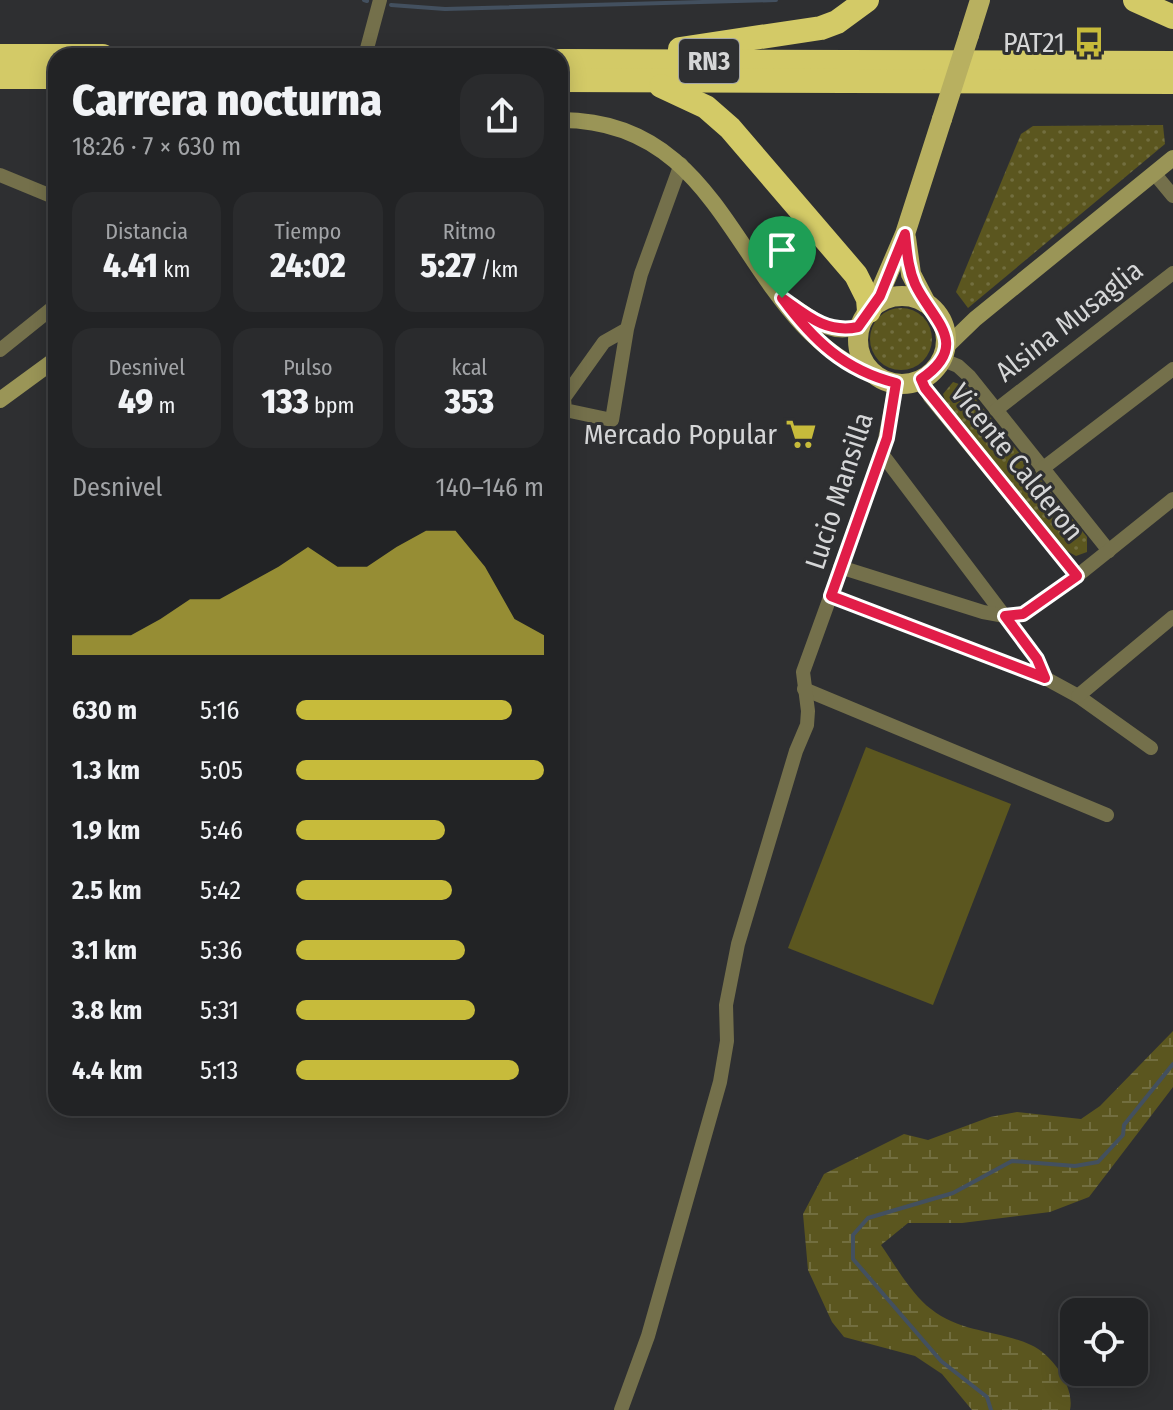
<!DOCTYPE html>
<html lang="es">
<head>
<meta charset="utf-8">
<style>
	body { margin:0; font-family:"Fira Sans Condensed",sans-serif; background:#2a2b2d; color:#f1f3f6; height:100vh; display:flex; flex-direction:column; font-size:30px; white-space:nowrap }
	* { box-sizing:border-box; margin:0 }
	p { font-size:26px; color:#a2a4a7 }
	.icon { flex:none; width:44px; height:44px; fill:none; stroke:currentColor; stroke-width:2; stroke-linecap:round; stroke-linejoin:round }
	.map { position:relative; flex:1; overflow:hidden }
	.details { position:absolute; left:48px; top:48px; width:520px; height:1068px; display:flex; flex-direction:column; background:#222325; border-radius:24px; box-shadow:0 4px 20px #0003,0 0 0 2px #3f4042 }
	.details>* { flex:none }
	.fabs { position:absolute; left:1060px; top:1298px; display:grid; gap:16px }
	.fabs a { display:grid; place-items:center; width:88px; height:88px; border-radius:16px; background:#222325; box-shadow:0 4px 20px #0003,0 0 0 2px #3f4042; font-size:40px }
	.pin { position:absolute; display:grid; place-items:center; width:68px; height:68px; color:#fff; margin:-82px -34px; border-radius:50% 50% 50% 0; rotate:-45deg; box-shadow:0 0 8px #0007 }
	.pin .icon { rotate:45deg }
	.round { display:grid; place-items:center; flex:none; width:84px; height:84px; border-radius:24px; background:#2a2b2d }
	.head { display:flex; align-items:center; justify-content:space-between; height:136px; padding:0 24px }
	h1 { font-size:44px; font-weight:800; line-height:60px }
	.figures { display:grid; grid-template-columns:repeat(3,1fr); gap:12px; height:136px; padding:8px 24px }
	.figures div { display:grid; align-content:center; border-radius:20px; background:#2a2b2d; text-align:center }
	.figures b { font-size:34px; font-weight:800 }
	.figures small { font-size:22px; font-weight:400 }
	.figures p { font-size:22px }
	.chart { height:224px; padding:16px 24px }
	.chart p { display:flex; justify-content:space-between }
	.chart svg { width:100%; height:144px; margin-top:8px; fill:#c7bb3b; opacity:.7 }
	ul { padding:0 24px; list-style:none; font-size:26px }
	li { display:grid; grid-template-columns:128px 96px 1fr; align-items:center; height:60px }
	li i { height:20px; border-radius:10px; background:#c7bb3b }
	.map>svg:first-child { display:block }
	.grass { fill:url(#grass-dots) }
	.wetland { fill:url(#wetland-marsh) }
	.pitch { fill:#5b561f }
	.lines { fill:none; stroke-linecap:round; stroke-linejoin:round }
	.stream { stroke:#43505f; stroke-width:4 }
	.street { stroke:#74704b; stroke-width:14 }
	.secondary { stroke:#9a9557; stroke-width:16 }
	.primary { stroke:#b8b060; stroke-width:20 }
	.highway { stroke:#d3ca67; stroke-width:24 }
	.primary-bridge { stroke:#b8b060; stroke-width:20 }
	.route-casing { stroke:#fff; stroke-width:16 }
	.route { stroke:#e11d48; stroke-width:10 }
	.labels { text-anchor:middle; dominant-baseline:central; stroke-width:6; stroke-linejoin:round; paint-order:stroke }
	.shield { fill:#2e2f31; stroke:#a3a4a5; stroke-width:2 }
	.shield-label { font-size:26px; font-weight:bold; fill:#d5d6d7 }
	.poi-label { font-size:28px; fill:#d5d6d7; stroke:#2e2f31; text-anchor:end }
	.street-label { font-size:28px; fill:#d5d6d7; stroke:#2e2f31 }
</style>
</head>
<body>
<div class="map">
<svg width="1173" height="1410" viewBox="0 0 1173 1410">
	<defs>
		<pattern id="grass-dots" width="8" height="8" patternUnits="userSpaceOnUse" patternTransform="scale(2)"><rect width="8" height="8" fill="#5b561f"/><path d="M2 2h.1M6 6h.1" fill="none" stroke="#726e3f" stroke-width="1.8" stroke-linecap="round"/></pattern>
		<pattern id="wetland-marsh" width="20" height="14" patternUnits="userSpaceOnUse" patternTransform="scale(2)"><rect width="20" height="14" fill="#5b561f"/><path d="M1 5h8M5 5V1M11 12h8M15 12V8" fill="none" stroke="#726e3f"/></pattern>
	</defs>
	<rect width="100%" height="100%" fill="#2e2f31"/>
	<g class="grass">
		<polygon points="1163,125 1165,144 968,308 956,292 1021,134 1033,126"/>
		<circle cx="901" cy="339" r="31"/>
		<polygon points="953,382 965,386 1087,537 1087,552 1076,556 1067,551 946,404 943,394"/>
	</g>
	<path class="wetland" d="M1173,1031V1087L1089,1197L1050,1212L962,1223H908L881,1245C895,1265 912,1295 931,1309C961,1333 998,1330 1031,1345C1052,1354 1075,1387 1070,1410H972L942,1374L915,1356L844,1337L832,1322L808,1270L803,1214L824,1174L904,1134L928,1140L990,1117L1017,1112L1081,1119L1100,1106Z"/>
	<polygon class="pitch" points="866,747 1011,804 933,1005 788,948"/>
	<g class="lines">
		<g class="stream">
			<polyline points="364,0 367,1"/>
			<polyline points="391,5 445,9 776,0"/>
			<polyline points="991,1410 987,1397 941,1361 853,1259 853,1235 868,1218 953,1193 1012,1161 1075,1166 1098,1162 1123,1135 1124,1125 1173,1064"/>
		</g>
		<g class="street">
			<polyline points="365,56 380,0"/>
			<polyline points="1154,173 1173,196"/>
			<polyline points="0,175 56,198"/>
			<polyline points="627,329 604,342 564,398 565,410 612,420 627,329 641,274 681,164"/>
			<polyline points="0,350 56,305"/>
			<polyline points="941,359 958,366 970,377 1109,551"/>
			<polyline points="921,379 930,397 1077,576"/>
			<polyline points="996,410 1173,273"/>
			<polyline points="882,454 1037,659 1045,678"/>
			<polyline points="1042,469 1173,369"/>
			<polyline points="840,567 983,612 1005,616 1023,614 1077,576 1173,499"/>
			<polyline points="831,596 1045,678 1078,696 1151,748"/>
			<polyline points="804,689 1107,815"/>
			<polyline points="1078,696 1173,617"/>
			<polyline points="621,1410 648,1336 720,1082 727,1041 726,1005 738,944 796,751 807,725 808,711 803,672 882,454 896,383"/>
		</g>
		<g class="secondary">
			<path d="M560,120C737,119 737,326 877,376"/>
			<path d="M793,306C813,320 837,339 861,324"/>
			<polyline points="944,349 975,319 1173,158"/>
			<polyline points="0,400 56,359"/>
		</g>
		<g class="primary">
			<polyline points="969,35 980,0"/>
			<polyline points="906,238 911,274 926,303"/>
			<circle cx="902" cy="340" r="44"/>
			<polyline points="874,306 905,234 942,119"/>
		</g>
		<g class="highway">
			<polyline points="1135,0 1173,17"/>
			<polyline points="680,49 821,28 837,22 867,0"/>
			<polyline points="0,56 103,56"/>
			<polyline points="560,61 1173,63"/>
			<polyline points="0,77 56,77"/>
			<polyline points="560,80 1173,82"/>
			<polyline points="661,86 706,107 730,128 856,275 868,299 869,311"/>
		</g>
		<polyline class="primary-bridge" points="942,119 969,35"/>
	</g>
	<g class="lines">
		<g class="route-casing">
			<path id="route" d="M905,234C907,251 908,268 915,284C931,319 973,344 921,379L925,388L1077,576L1023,614L1005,616L1037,659L1045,678L831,596L887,438L896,383C844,370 813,340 782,298C806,315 827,334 858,327L880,296Z"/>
		</g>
		<use href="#route" class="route"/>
	</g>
	<defs>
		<g id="bus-bare" transform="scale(2.4)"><path d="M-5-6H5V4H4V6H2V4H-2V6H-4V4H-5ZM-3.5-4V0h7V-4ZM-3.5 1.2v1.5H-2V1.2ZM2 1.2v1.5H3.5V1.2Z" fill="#c7bb3b" stroke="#2e2f31" stroke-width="2.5" paint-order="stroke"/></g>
		<g id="supermarket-bare" transform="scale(2.4)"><path d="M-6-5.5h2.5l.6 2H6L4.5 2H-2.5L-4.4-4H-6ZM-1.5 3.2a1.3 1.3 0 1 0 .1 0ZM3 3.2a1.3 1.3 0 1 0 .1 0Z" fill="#c7bb3b" stroke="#2e2f31" stroke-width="2.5" paint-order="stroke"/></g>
	</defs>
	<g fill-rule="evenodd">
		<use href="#bus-bare" x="1089" y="42"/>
		<use href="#supermarket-bare" x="801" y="434"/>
	</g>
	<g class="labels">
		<rect class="shield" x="679" y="39" width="60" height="44" rx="6"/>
		<g class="shield-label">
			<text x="709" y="61">RN3</text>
		</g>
		<g class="poi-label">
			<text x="1065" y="42">PAT21</text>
			<text x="777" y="434">Mercado Popular</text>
		</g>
		<g class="street-label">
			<text transform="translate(1069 321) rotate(-38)">Alsina Musaglia</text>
			<text transform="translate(1017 462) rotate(51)">Vicente Calderon</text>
			<text transform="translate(839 491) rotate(-72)">Lucio Mansilla</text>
		</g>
	</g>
</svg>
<div class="fabs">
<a><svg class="icon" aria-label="locate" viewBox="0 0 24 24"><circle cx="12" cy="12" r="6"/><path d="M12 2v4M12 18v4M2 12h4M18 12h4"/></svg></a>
</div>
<div class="pin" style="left:782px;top:298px;background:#1e9e55"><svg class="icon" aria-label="arrive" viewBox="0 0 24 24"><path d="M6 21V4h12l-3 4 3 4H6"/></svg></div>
<section class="details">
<div class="head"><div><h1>Carrera nocturna</h1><p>18:26 · 7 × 630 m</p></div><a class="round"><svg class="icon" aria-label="share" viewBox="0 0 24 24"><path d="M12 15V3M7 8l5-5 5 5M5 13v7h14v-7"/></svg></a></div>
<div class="figures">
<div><p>Distancia</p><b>4.41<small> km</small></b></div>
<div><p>Tiempo</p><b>24:02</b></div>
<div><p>Ritmo</p><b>5:27<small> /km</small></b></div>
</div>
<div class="figures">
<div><p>Desnivel</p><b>49<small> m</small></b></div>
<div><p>Pulso</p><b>133<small> bpm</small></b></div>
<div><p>kcal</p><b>353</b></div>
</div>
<div class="chart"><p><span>Desnivel</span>140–146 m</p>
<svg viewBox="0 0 160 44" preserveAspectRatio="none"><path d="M0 44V38L10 38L20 38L30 33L40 27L50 27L60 22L70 17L80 11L90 17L100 17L110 11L120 6L130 6L140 17L150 33L160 38V44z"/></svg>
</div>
<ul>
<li><b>630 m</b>5:16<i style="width:87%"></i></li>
<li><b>1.3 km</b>5:05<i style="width:100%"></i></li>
<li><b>1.9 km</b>5:46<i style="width:60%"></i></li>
<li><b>2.5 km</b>5:42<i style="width:63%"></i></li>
<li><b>3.1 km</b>5:36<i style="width:68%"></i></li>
<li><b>3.8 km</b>5:31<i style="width:72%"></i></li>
<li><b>4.4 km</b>5:13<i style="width:90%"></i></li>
</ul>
</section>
</div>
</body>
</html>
